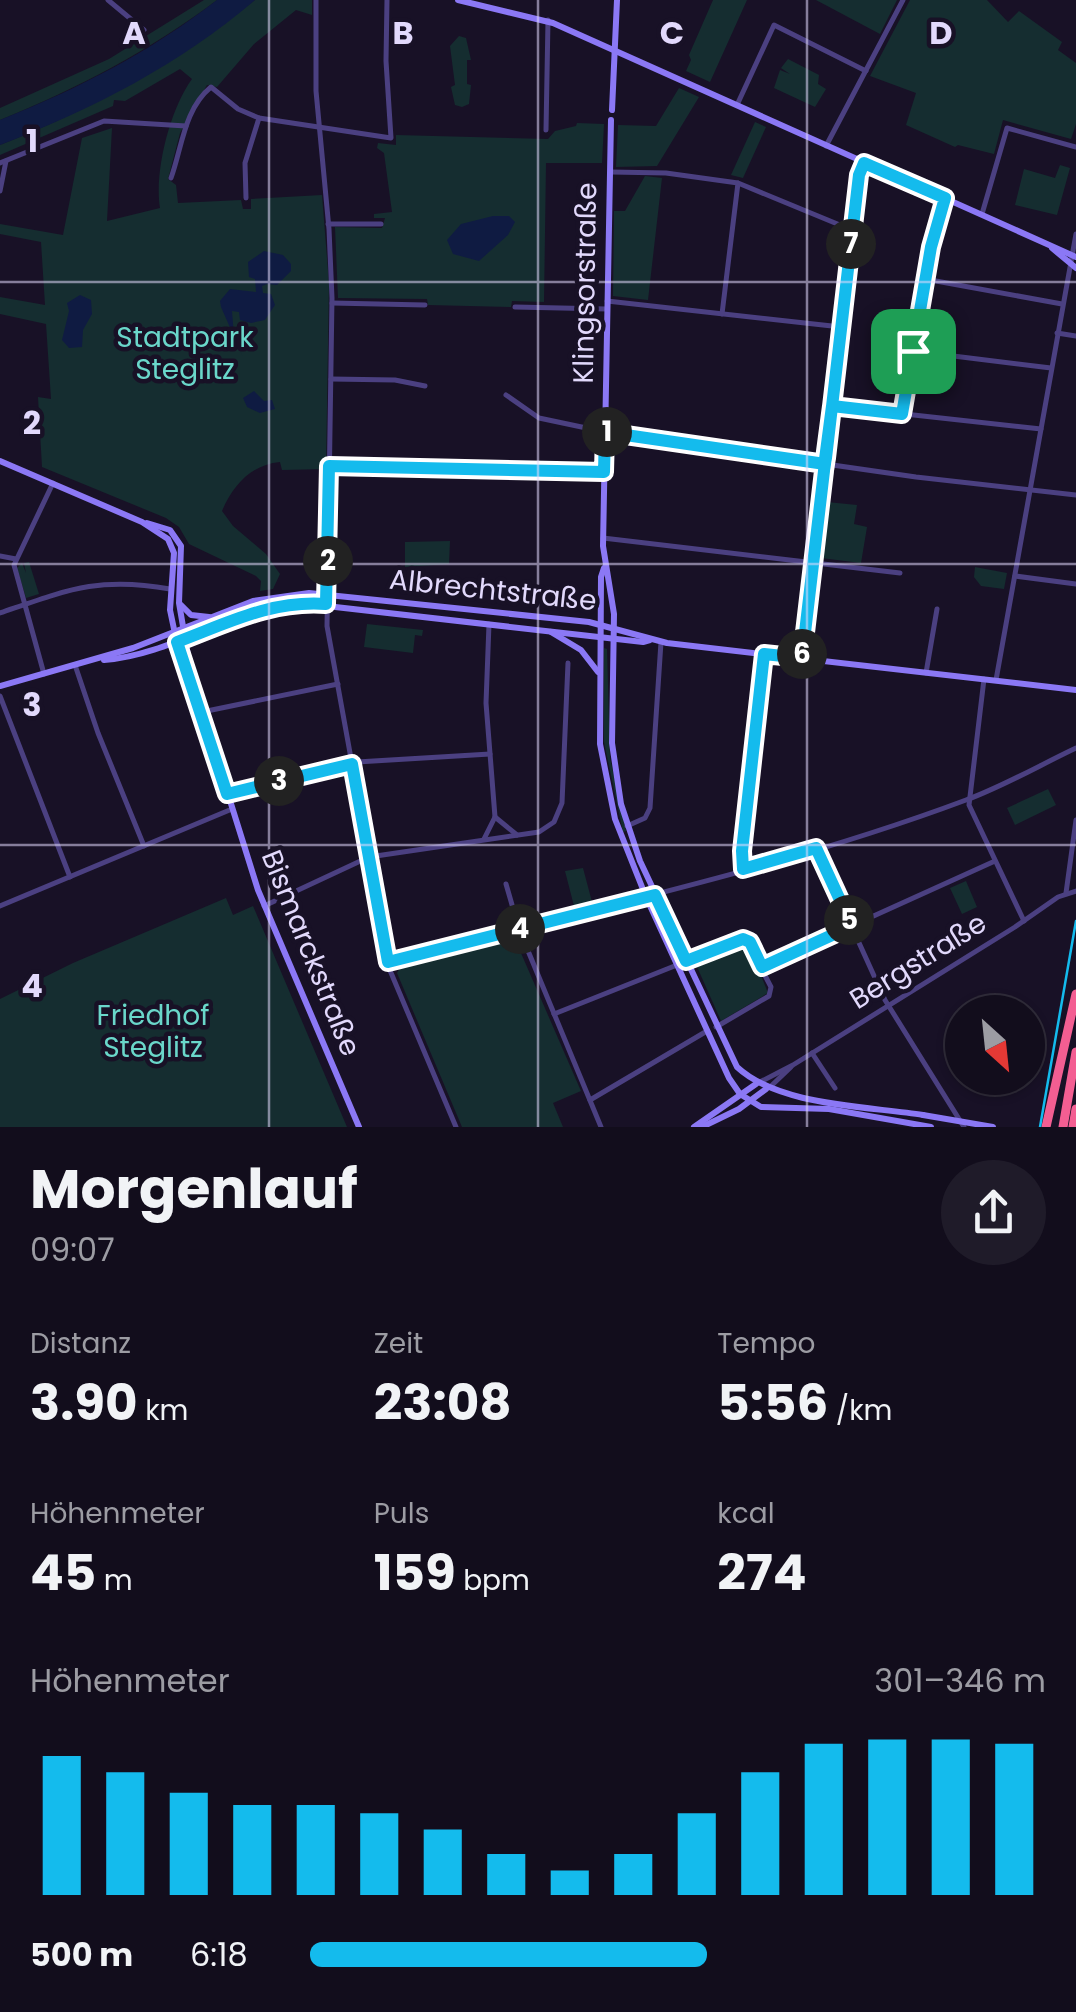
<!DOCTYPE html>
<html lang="de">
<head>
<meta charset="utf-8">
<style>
	body { margin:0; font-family:Poppins,sans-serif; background:#1f1b29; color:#f1f3f6; height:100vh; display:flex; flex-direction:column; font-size:38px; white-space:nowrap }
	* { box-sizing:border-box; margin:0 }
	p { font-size:32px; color:#9c9ca3 }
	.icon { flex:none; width:55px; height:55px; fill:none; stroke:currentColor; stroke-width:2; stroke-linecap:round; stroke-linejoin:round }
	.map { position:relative; height:1127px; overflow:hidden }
	.sheet { display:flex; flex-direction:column; background:#120d1c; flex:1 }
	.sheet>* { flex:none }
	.needle { width:65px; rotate:153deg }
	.controls { position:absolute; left:945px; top:995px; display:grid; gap:20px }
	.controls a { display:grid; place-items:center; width:100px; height:100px; border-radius:50%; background:#120d1c; box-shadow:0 2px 8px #0004,0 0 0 2px #312d3b; font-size:50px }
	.pin { position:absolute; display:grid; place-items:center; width:85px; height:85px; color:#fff; margin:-42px; border-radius:20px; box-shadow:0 5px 15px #0006 }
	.km { position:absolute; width:50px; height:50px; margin:-25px; border-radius:50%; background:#222; color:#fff; font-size:28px; line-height:50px; text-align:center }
	.round { display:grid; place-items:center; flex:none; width:105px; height:105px; border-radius:52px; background:#1f1b29 }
	.headline { display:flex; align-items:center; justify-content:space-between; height:170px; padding:0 30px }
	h1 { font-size:55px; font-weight:700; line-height:75px }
	.figures { display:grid; grid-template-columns:repeat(3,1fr); gap:15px; height:170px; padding:10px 30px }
	.figures div { display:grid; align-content:center }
	.figures b { font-size:50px; font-weight:700 }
	.figures small { font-size:28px; font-weight:400 }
	.figures p { font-size:28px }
	.chart { height:280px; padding:20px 30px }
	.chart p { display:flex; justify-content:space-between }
	.chart svg { width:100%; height:180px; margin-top:10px; stroke:#14bbed; stroke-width:6 }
	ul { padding:0 30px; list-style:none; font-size:32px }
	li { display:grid; grid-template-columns:160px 120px 1fr; align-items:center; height:75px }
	li i { height:25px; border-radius:12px; background:#14bbed }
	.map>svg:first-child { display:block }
	.green { fill:#152d30 }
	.water { fill:#0f1b42 }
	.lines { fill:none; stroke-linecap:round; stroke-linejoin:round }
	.street { stroke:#4b4081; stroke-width:5 }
	.secondary { stroke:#8b78f5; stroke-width:6 }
	.highway { stroke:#f35e92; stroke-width:9 }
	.tram { stroke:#14bbed; stroke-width:2.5 }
	.secondary-bridge { stroke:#8b78f5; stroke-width:6 }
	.route-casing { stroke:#fff; stroke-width:20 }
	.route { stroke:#14bbed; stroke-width:12 }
	.grid { fill:none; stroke:#e2d9fc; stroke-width:2.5; stroke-opacity:0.55 }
	.labels { text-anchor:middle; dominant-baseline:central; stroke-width:9; stroke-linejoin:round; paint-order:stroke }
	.street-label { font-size:28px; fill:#e2d9fc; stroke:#181126 }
	.park-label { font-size:28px; fill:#6ad7ca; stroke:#181126 }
	.grid-label { font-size:32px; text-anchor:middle; font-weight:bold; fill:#e2d9fc; stroke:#181126; stroke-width:9; stroke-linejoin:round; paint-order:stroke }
</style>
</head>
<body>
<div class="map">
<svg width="1076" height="1127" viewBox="0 0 1076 1127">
	<rect width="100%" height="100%" fill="#181126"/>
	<g class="green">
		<path d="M204,0H217C149,51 78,88 0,120V108L109,59Z"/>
		<path d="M255,0H312V15L296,10L254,44L217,87L207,85L180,133L168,179L176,185L178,203L241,200L243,209H251V199L322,195L329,283L326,469L282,470L280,462C250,465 233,486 222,511L233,526L266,554L280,574L273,589L260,591L261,581L256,576L189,544L179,527L166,518L42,467L38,397L51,399L46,324L0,314V297L45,305L41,242L0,234V224L63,235L82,138L112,128L107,221L160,208C154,172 170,109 192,79L180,69L125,101L114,100L113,106L0,155V145C96,107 174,64 255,0Z"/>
		<polygon points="713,0 747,0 710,82 686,71 691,60 689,55"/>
		<polygon points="816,0 897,0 880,34"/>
		<polygon points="910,0 987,0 1008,22 1019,11 1062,42 1058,50 1076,63 1076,124 1071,139 1003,120 994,154 958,145 955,147 906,125 916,93 870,76"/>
		<polygon points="459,36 466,38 471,60 467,60 467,84 471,85 469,104 462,107 455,105 451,87 455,85 450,46"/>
		<polygon points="788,59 819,75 818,84 826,89 815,107 774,88 780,70 790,74 781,68"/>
		<polygon points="679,88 699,97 657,166 616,167 618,125 656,126"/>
		<polygon points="755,122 766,127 743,178 731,175"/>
		<polygon points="577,123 604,124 602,163 546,163 544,302 512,301 511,307 428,305 427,299 338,298 335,227 382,228 385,218 374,218 374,214 392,212 384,153 377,148 378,143 396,145 396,135 548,139 555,131 576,126"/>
		<polygon points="1060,165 1070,168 1057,215 1015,205 1024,169 1055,178"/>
		<polygon points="645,176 662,178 648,300 613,296 614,211 625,211"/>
		<polygon points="827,502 857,505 854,524 867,527 861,563 821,558"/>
		<polygon points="450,541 449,564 405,567 405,542"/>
		<polygon points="29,562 39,594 26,598 17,568 22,563 26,573 24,563"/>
		<polygon points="975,567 1007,573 1004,589 981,586 974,577"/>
		<polygon points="367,624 423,630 422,636 415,635 413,653 364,647"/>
		<polygon points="604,648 607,649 610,758 626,831 623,832 604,742"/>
		<polygon points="1048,789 1056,805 1015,825 1007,808"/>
		<polygon points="583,868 592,902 574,906 565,871"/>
		<polygon points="966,881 977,907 962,914 950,888"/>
		<polygon points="226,898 233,915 253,906 347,1127 0,1127 0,999 73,963"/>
		<polygon points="514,937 581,1091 553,1103 563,1127 462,1127 397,973 401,966"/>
		<polygon points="744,941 748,943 768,993 721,1021 694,960"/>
	</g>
	<g class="water">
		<path d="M217,0H255C179,65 93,109 0,145V120C78,89 150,52 217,0Z"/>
		<polygon points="493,216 509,216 515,222 508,235 479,261 453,254 447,240 461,224"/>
		<polygon points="264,251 283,255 291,264 291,271 277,285 267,284 262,286 263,293 271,294 275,305 265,320 251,323 240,320 239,312 232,311 234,337 243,357 221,307 220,301 230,289 256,292 255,279 249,277 248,262"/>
		<polygon points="80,295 91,300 92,314 83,330 82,347 69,348 62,340 69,311 67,303"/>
		<polygon points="254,391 264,401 272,400 275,409 260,413 247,407 243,398"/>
	</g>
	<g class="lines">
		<g class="street">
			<polyline points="108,0 144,30"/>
			<polyline points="316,0 316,91 329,229 332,298 327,626 389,968 456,1127"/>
			<polyline points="737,105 774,25 866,71"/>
			<polyline points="546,130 548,20"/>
			<polyline points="826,146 903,0"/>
			<polyline points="0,163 104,121 186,126"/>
			<polyline points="611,172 666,173 738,183 852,230"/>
			<path d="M171,178C182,148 184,109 211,87L238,109L259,118L391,138L386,61L387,0"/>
			<polyline points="0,191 6,161"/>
			<polyline points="246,198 245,163 259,118"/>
			<polyline points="982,214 1007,128 1076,147"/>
			<polyline points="328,224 381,224"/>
			<polyline points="925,279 1062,304"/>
			<polyline points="607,301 841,327"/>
			<polyline points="332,303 425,305"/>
			<polyline points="515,307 607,309"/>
			<polyline points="722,314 738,183"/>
			<polyline points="1057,333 1076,336"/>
			<polyline points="913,351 1051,368"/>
			<polyline points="331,379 395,380 425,386"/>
			<polyline points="506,395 539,418 610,433 916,477 1076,495"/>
			<polyline points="832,406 1041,429"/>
			<polyline points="902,413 931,247 945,198"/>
			<polyline points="329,466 604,472"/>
			<polyline points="603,538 900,573"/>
			<polyline points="0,556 16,559"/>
			<polyline points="1015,576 1076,584"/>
			<path d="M0,613C67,590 99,576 170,589"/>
			<polyline points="802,659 859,175 864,163"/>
			<polyline points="75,665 98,733 144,846"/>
			<polyline points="926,673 937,609"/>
			<polyline points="44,674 14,565 53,483"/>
			<polyline points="984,679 969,805 1024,921"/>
			<polyline points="996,680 1076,234"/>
			<polyline points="0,696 70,877"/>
			<polyline points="202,712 338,684"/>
			<polyline points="227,793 357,762 490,754"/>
			<polyline points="495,817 517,835"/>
			<polyline points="627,826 645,818 650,808 661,642"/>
			<polyline points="484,839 495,817 486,703 489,624"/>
			<polyline points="816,848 885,1000 964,1127"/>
			<polyline points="743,869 742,851 765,654"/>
			<polyline points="506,884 519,929 601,1127"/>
			<polyline points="1066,893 1076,820"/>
			<polyline points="0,906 232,809"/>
			<polyline points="264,906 369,857 539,832 554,822 562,803 568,663"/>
			<polyline points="688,960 746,939 771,987 769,996 716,1027"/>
			<path d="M388,962C581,911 779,870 966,800C1004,786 1040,765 1076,748"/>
			<polyline points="761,967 995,861"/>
			<polyline points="554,1014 677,965"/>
			<polyline points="812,1053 835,1088"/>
			<polyline points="758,1083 793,1065 1015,927 1058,897 1076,891"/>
			<polyline points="770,1087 791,1067"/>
			<polyline points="590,1100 707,1031"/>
		</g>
		<g class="secondary">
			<polyline points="458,0 553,23 1076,257"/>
			<polyline points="612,110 617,0"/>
			<path d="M611,120L603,546L614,614L612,743L621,804L640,861L737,1067C779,1106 866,1106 923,1115"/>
			<polyline points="1052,248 1076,268"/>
			<polyline points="0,461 142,522 168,539 174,553 170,610 179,653 192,679 258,890 359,1127"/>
			<polyline points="147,523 170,530 181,546 179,603 191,673"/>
			<polyline points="604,568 601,577 600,744 615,819 646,897 729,1078 740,1094 761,1107 829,1109 931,1127"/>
			<polyline points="181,605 191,615 209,617"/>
			<polyline points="551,632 581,650 598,672"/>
			<path d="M104,660C173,655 231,608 300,603L643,642L650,640"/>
			<polyline points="0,686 133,648 253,601 309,593 589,622 667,643 1076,690"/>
			<polyline points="694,1127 756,1084"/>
			<polyline points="702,1127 739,1109 766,1089"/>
		</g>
		<g class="highway">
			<polyline points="1046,1127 1076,994"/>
			<polyline points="1063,1127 1076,1052"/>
			<polyline points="1073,1127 1076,1109"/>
		</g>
		<polyline class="tram" points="1040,1127 1076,921"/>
		<polyline class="secondary-bridge" points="923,1115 993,1127"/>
	</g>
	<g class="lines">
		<g class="route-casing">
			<path id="route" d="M913,351L902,414L832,406L825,459V464L605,432L604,472L329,466L326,604C271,600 228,623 177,642L227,794L352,764L388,962L655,895L686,961L743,939L750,942L762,967L852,926L816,848L743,869L742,851L764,654L802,658L824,471V470C825,466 825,462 826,458L859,175L864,163L945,198L931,247L913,351"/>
		</g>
		<use href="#route" class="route"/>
	</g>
	<path class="grid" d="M269,0V1127M538,0V1127M807,0V1127M0,282H1076M0,564H1076M0,845H1076"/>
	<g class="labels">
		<g class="street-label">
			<text transform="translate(585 283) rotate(-89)">Klingsorstraße</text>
			<text transform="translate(493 590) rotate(6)">Albrechtstraße</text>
			<text transform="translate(311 953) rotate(68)">Bismarckstraße</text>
			<text transform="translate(918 961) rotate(-32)">Bergstraße</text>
		</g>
		<g class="park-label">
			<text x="185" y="337">Stadtpark<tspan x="185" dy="32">Steglitz</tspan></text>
			<text x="153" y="1015">Friedhof<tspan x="153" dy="32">Steglitz</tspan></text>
		</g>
	</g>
	<g class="grid-label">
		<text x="134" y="44">A</text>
		<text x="403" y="44">B</text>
		<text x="672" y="44">C</text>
		<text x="941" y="44">D</text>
		<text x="32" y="152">1</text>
		<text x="32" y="434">2</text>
		<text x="32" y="716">3</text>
		<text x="32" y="997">4</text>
	</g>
</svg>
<div class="controls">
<a><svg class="needle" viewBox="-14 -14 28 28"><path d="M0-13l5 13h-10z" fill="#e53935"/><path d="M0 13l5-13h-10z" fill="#9c9ca3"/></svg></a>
</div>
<div class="pin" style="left:913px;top:351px;background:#1e9e55"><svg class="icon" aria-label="arrive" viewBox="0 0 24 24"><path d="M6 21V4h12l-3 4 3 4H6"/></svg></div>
<b class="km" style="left:607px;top:432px">1</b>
<b class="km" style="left:328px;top:561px">2</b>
<b class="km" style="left:279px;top:781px">3</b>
<b class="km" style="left:520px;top:929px">4</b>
<b class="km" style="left:849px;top:920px">5</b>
<b class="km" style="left:802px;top:654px">6</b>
<b class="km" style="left:851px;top:244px">7</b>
</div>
<section class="sheet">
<div class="headline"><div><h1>Morgenlauf</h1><p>09:07</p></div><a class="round"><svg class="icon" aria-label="share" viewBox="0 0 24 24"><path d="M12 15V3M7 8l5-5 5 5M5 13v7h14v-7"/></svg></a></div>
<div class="figures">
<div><p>Distanz</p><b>3.90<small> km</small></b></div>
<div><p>Zeit</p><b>23:08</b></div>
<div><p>Tempo</p><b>5:56<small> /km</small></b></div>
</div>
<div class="figures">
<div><p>Höhenmeter</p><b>45<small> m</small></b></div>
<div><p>Puls</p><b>159<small> bpm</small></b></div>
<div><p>kcal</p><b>274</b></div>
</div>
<div class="chart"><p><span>Höhenmeter</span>301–346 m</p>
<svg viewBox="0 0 160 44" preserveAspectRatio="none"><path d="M5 44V10M15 44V14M25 44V19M35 44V22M45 44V22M55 44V24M65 44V28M75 44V34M85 44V38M95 44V34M105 44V24M115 44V14M125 44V7M135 44V6M145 44V6M155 44V7"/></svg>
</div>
<ul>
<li><b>500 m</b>6:18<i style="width:54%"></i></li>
</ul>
</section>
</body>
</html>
